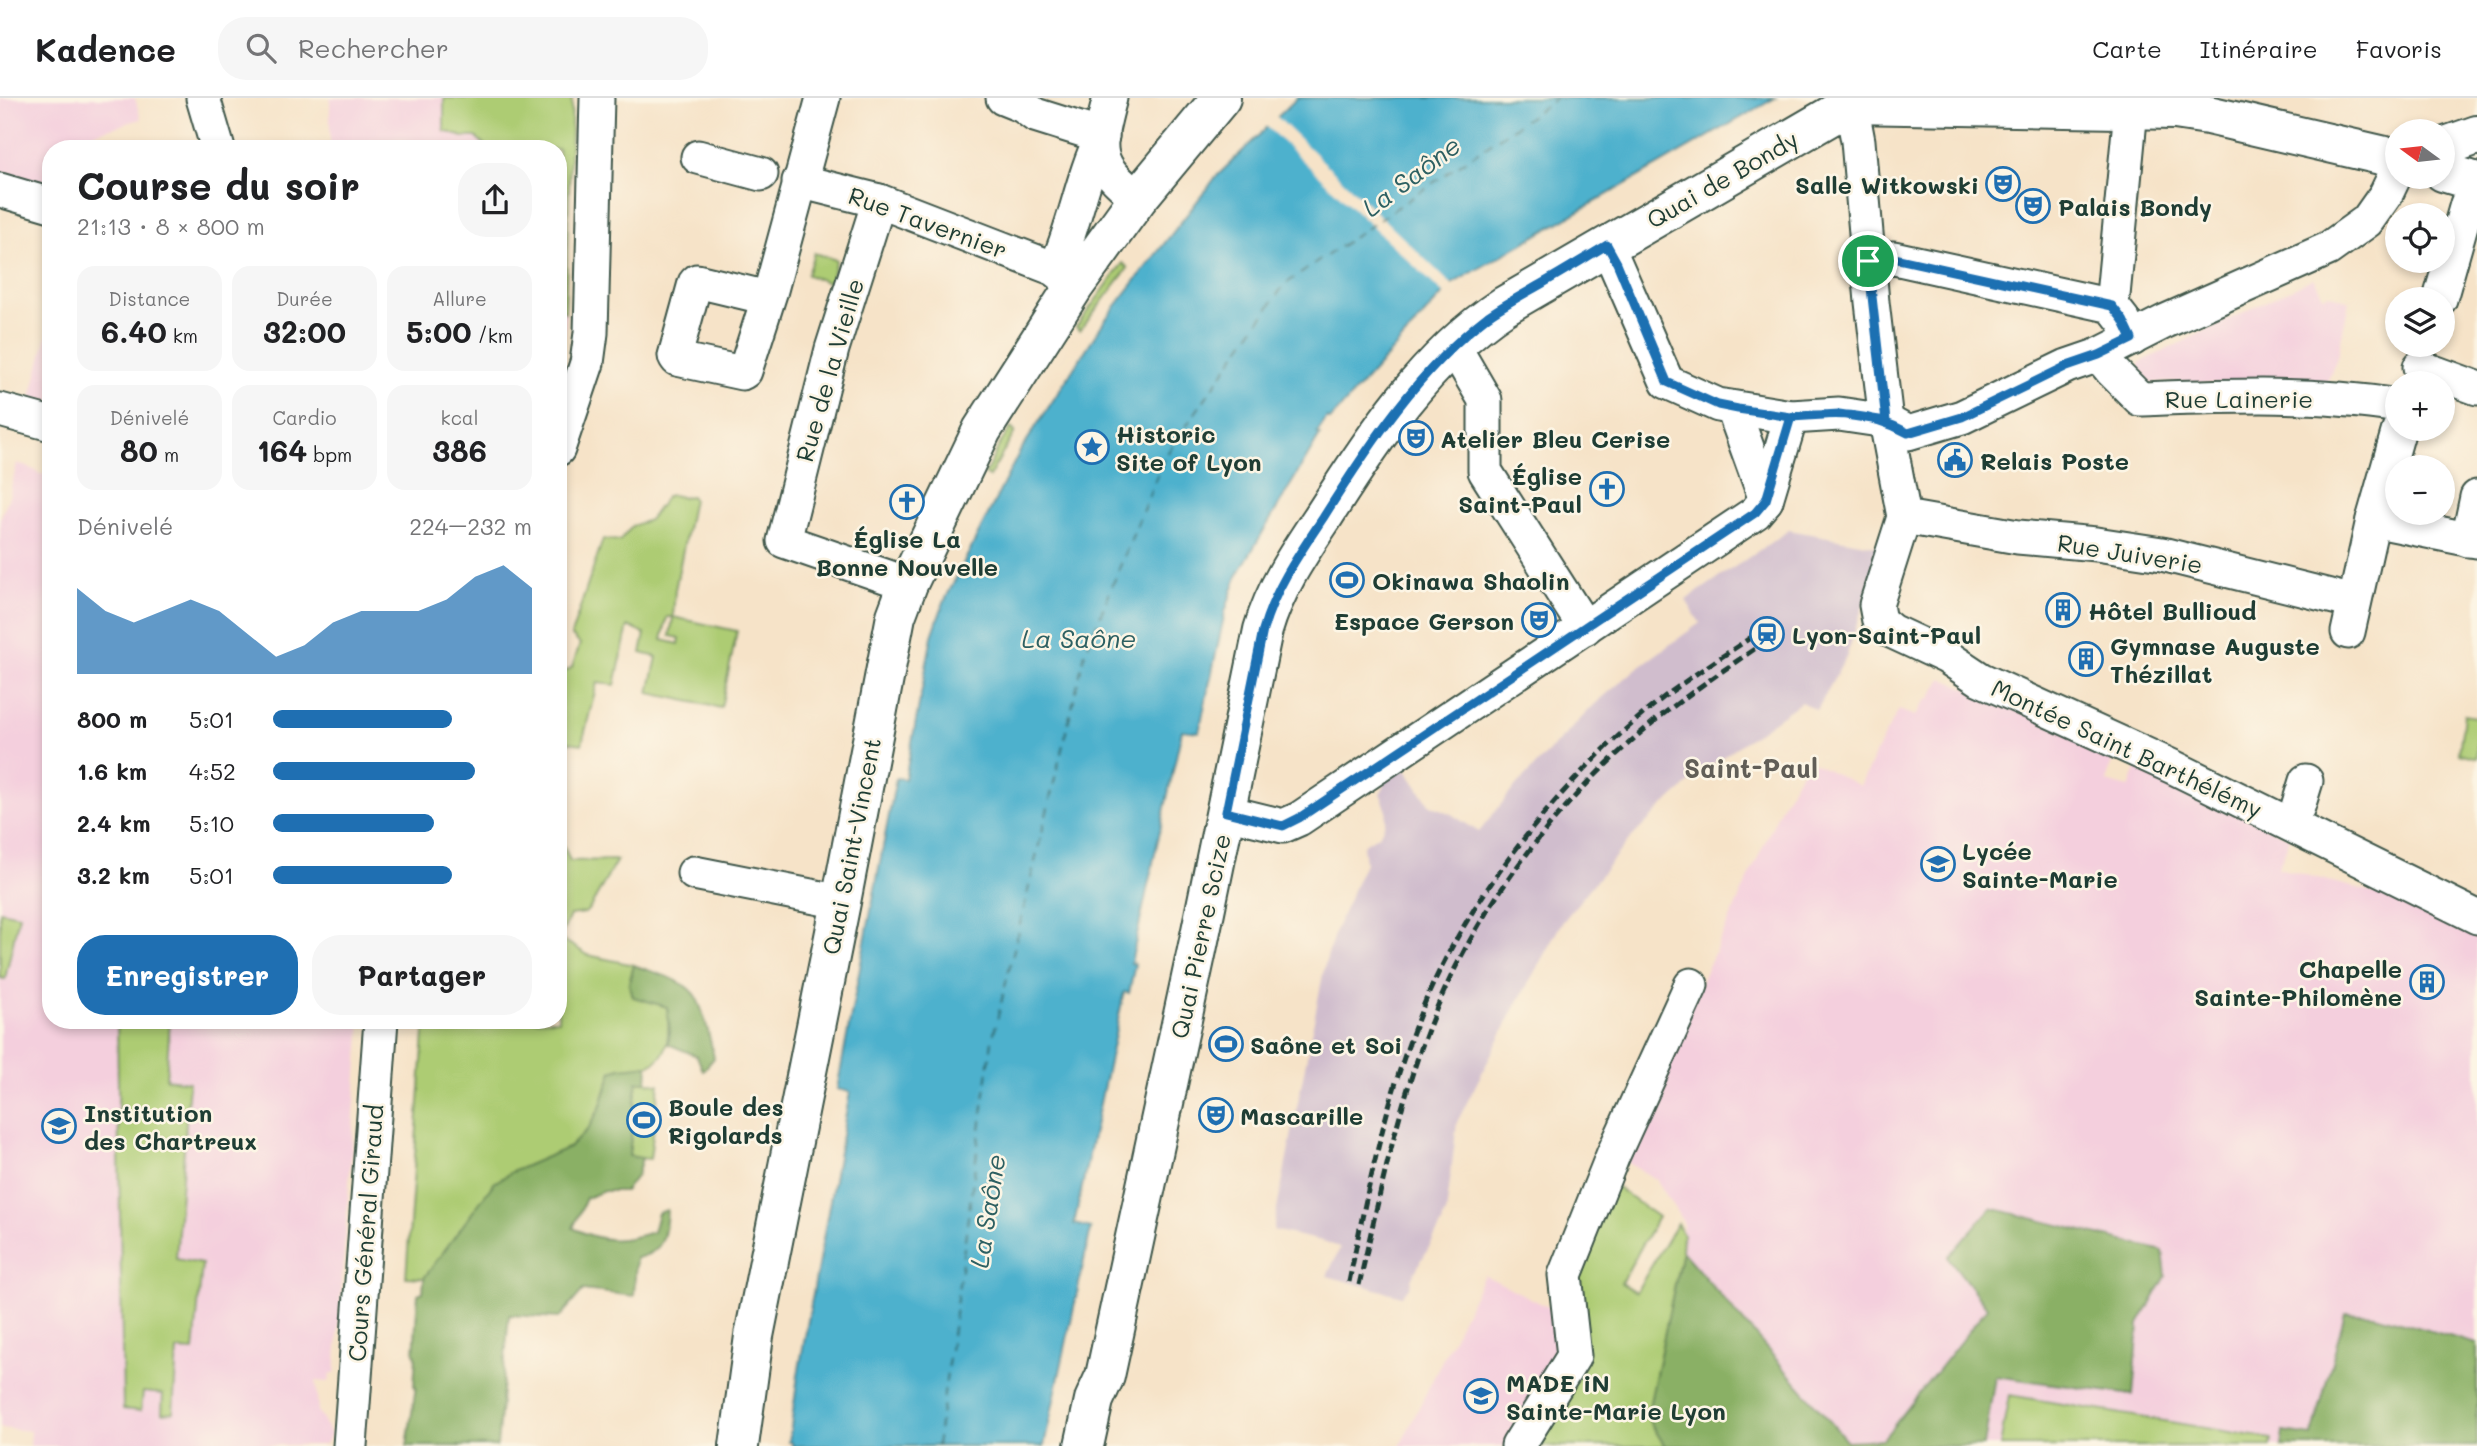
<!DOCTYPE html>
<html lang="fr">
<head>
<meta charset="utf-8">
<style>
	body { margin:0; font-family:Mali,sans-serif; background:#f6f6f6; color:#202124; height:100vh; display:flex; flex-direction:column; font-size:26px; white-space:nowrap }
	* { box-sizing:border-box; margin:0 }
	p { font-size:23px; color:#757577 }
	.icon { flex:none; width:38px; height:38px; fill:none; stroke:currentColor; stroke-width:2; stroke-linecap:round; stroke-linejoin:round }
	.map { position:relative; flex:1; overflow:hidden }
	.side { position:absolute; left:42px; top:42px; width:525px; height:889px; display:flex; flex-direction:column; background:#fff; border-radius:28px; box-shadow:0 4px 10px #0003 }
	.side>* { flex:none }
	.needle { width:46px; rotate:285deg }
	.fabs { position:absolute; left:2385px; top:21px; display:grid; gap:14px }
	.fabs a { display:grid; place-items:center; width:70px; height:70px; border-radius:50%; background:#fff; box-shadow:0 4px 10px #0003; font-size:35px }
	.pin { position:absolute; display:grid; place-items:center; width:60px; height:60px; color:#fff; margin:-30px; border:4px solid #fff; border-radius:50%; box-shadow:0 2px 7px #0007 }
	.round { display:grid; place-items:center; flex:none; width:74px; height:74px; border-radius:28px; background:#f6f6f6 }
	.headline { display:flex; align-items:center; justify-content:space-between; height:119px; padding:0 35px }
	h1 { font-size:38px; font-weight:800; line-height:52px }
	.figures { display:grid; grid-template-columns:repeat(3,1fr); gap:10px; height:119px; padding:7px 35px }
	.figures div { display:grid; align-content:center; border-radius:18px; background:#f6f6f6; text-align:center }
	.figures b { font-size:30px; font-weight:800 }
	.figures small { font-size:19px; font-weight:400 }
	.figures p { font-size:19px }
	.chart { height:196px; padding:14px 35px }
	.chart p { display:flex; justify-content:space-between }
	.chart svg { width:100%; height:126px; margin-top:7px; fill:#1f6fb2; opacity:.7 }
	.button { display:flex; gap:14px; margin-top:auto; padding:14px 35px }
	.button a { flex:1; height:80px; border-radius:28px; background:#1f6fb2; color:#fff; font-size:28px; font-weight:800; line-height:80px; text-align:center }
	.button a+a { background:#f6f6f6; color:#202124 }
	ul { padding:0 35px; list-style:none; font-size:23px }
	li { display:grid; grid-template-columns:112px 84px 1fr; align-items:center; height:52px }
	li i { height:18px; border-radius:9px; background:#1f6fb2 }
	header { display:flex; align-items:center; gap:42px; box-sizing:border-box; height:98px; padding:0 35px; background:#fff; border-bottom:2px solid #e0e0e0 }
	header strong { font-size:33px }
	nav { display:flex; gap:38px; margin-inline-start:auto; font-size:24px }
	.search { width:490px; height:63px; background:#f6f6f6; display:flex; align-items:center; gap:18px; box-sizing:border-box; padding:0 24px; border-radius:28px; color:#757577; font-size:26px }
	.map>svg:first-child { display:block }
	.built { fill:#f4cfdd }
	.industrial { fill:#d0bdcd }
	.green { fill:#adcc73; stroke:#668454; stroke-width:2; fill-rule:evenodd }
	.forest { fill:#8ab065; stroke:#54764c; stroke-width:2 }
	.water { fill:#4eb1cd; stroke:#367780; stroke-width:2 }
	.pier { fill:#f6e3c8 }
	.lines { fill:none; stroke-linecap:round; stroke-linejoin:round }
	.ferry { stroke:#2d6062; stroke-width:2; stroke-dasharray:9 7; stroke-linecap:butt }
	.minor-casing { stroke:#3f564a; stroke-width:37 }
	.major-casing { stroke:#3f564a; stroke-width:42 }
	.minor { stroke:#fff; stroke-width:33 }
	.major { stroke:#fff; stroke-width:38 }
	.rail { stroke:#1f3d34; stroke-width:5; stroke-dasharray:10 5; stroke-linecap:butt }
	.route-casing { stroke:#fff; stroke-width:14 }
	.route { stroke:#1f6fb2; stroke-width:9 }
	.labels { text-anchor:middle; dominant-baseline:central; stroke-width:5; stroke-linejoin:round; paint-order:stroke }
	.street-label { font-size:24px; fill:#1f3d34; stroke:#fcf5e5 }
	.poi-label { font-size:24px; font-weight:bold; fill:#1f3d34; stroke:#fcf5e5; text-anchor:start }
	.water-label { font-size:26px; font-style:italic; fill:#2d6062; stroke:#fcf5e5 }
	.neighbourhood-label { font-size:26px; font-weight:bold; fill:#615e57; stroke:#fcf5e5 }
</style>
</head>
<body>
<header>
<strong>Kadence</strong>
<div class="search"><svg class="icon" aria-label="search" viewBox="0 0 24 24"><circle cx="10" cy="10" r="6"/><path d="M15 15l6 6"/></svg>Rechercher</div>
<nav><a>Carte</a><a>Itinéraire</a><a>Favoris</a></nav>
</header>
<div class="map">
<svg width="2477" height="1348" viewBox="0 0 2477 1348">
	<rect width="100%" height="100%" fill="#fcf5e5"/>
	<filter id="ink" filterUnits="userSpaceOnUse"><feTurbulence type="fractalNoise" baseFrequency=".0143" numOctaves="2"/><feDisplacementMap in="SourceGraphic" scale="14" xChannelSelector="R" yChannelSelector="G"/><feConvolveMatrix kernelMatrix="1 2 1 2 8 2 1 2 1" color-interpolation-filters="sRGB"/></filter>
	<filter id="wash" filterUnits="userSpaceOnUse"><feTurbulence type="fractalNoise" baseFrequency=".00686" numOctaves="4" result="noise"/><feDisplacementMap in="SourceGraphic" scale="28" xChannelSelector="R" yChannelSelector="G"/><feGaussianBlur stdDeviation="1.57" result="paint"/><feColorMatrix in="noise" values="0 0 0 0 0 0 0 0 0 0 0 0 0 0 0 0 0 1.4 0 .05"/><feComposite in="paint" operator="in"/></filter>
	<g filter="url(#wash)">
		<rect width="100%" height="100%" fill="#f6e3c8"/>
		<g class="built">
			<polygon points="0,0 135,0 141,21 58,46 59,51 51,51 51,89 0,75"/>
			<polygon points="330,0 572,0 565,237 558,235 558,51 330,51"/>
			<polygon points="2314,180 2323,198 2329,196 2349,203 2338,257 2326,287 2139,284 2139,265"/>
			<polygon points="50,225 51,225 51,305 31,300"/>
			<polygon points="17,365 37,373 39,376 51,377 51,922 361,922 335,1276 330,1276 329,1284 316,1283 318,1313 331,1336 324,1347 30,1348 31,1333 0,1330 0,421 9,399"/>
			<polygon points="1942,580 2115,654 2106,684 2129,690 2138,666 2290,740 2278,770 2430,809 2477,832 2477,1246 2345,1215 2312,1339 2284,1334 2281,1348 1984,1348 1995,1278 2132,1296 2139,1226 2166,1178 1987,1210 1883,1341 1847,1343 1682,1153 1683,1124 1656,1081 1626,1064 1695,897 1782,707 1808,662 1860,688 1883,640 1899,612 1915,618 1926,602 1929,602"/>
			<polygon points="1484,1177 1566,1218 1566,1248 1511,1348 1400,1348"/>
		</g>
		<polygon class="industrial" points="1789,432 1882,449 1847,557 1817,612 1801,604 1704,672 1660,711 1628,743 1561,826 1519,902 1457,1024 1446,1116 1444,1117 1442,1126 1411,1181 1410,1188 1402,1198 1327,1178 1340,1150 1326,1144 1273,1132 1325,866 1335,833 1365,765 1363,747 1380,736 1385,725 1387,713 1380,695 1384,690 1385,674 1401,664 1429,706 1453,717 1479,734 1514,690 1595,606 1636,571 1700,525 1686,502"/>
		<g class="green">
			<polygon points="444,0 572,0 565,214 558,211 558,51 489,51 476,39 463,39 444,33"/>
			<polygon points="814,155 836,162 830,185 807,177"/>
			<polygon points="1123,165 1128,170 1080,232 1076,229"/>
			<polygon points="1011,330 1015,334 989,379 985,376 1000,346"/>
			<path d="M672,397L681,399L691,398L693,401L675,492L673,519L737,533L721,610L649,595L657,559L641,555L645,536L628,528L615,587L597,585L582,646L568,644L558,693V571L567,573L572,569L580,546L571,537L603,441L620,443L632,428L649,422L667,398ZM667,519H673L670,538L680,540L679,546L662,542Z"/>
			<polygon points="2464,617 2477,619 2477,660 2459,655"/>
			<path d="M558,746L564,749L570,763L617,762L590,810L585,815L570,817L560,840L588,857L634,867L629,885L667,909C674,970 655,963 608,985L600,1010L588,1031L570,1049L512,1074L424,1180L406,1179L425,922H558Z"/>
			<polygon points="0,813 19,817 5,881 0,880"/>
			<polygon points="117,922 170,922 166,981 189,984 176,1161 202,1166 194,1253 177,1252 173,1314 162,1315 163,1296 143,1294 141,1313 123,1311"/>
			<polygon points="637,983 659,986 650,1061 628,1059"/>
			<polygon points="1609,1084 1658,1119 1621,1185 1636,1194 1677,1125 1683,1137 1682,1153 1647,1319 1665,1348 1527,1348 1549,1309 1574,1183"/>
			<polygon points="2009,1297 2272,1341 2271,1348 2000,1348"/>
		</g>
		<g class="forest">
			<path d="M634,867C653,875 680,879 694,896C703,908 711,945 714,960L703,973L697,958L668,946L670,934L667,909L633,899L629,885Z"/>
			<path d="M648,967L647,984H637L629,1058L642,1060L637,1077L625,1093H604L586,1100L573,1130C603,1145 621,1144 653,1134L658,1115L667,1112C665,1137 665,1154 636,1160L634,1198L583,1192L559,1220L509,1217L497,1348H407L416,1288H414L416,1257L414,1256L418,1196L423,1194L424,1180L494,1085L512,1074L570,1049L588,1031L600,1010L612,973L620,970Z"/>
			<polygon points="1991,1110 2163,1153 2166,1178 2139,1226 2133,1297 1995,1278 1984,1348 1665,1348 1647,1319 1682,1153 1847,1343 1883,1341 1987,1210 1948,1159"/>
			<polygon points="2345,1215 2375,1217 2477,1246 2477,1348 2281,1348 2283,1334 2312,1338"/>
		</g>
		<polygon class="water" points="1297,0 1775,0 1452,186 1330,322 1327,320 1317,335 1320,337 1237,478 1225,514 1199,634 1182,632 1131,865 1135,866 1129,895 1124,894 1074,1126 1091,1130 1044,1348 792,1348 792,1344 789,1344 798,1277 850,994 837,991 896,680 905,681 932,538 944,504 1019,355 1105,222 1216,79"/>
		<polygon class="pier" points="1275,17 1453,188 1445,197 1265,27"/>
		<g class="lines">
			<polyline class="ferry" points="937,1348 992,943 1085,555 1164,360 1284,187 1557,0"/>
		</g>
	</g>
	<g filter="url(#ink)">
		<g class="lines">
			<g class="minor-casing">
				<g id="minor">
					<polyline points="203,0 218,51"/>
					<polyline points="1003,0 1023,8 1035,17 1102,38"/>
					<path d="M1110,0C1096,53 1093,65 1138,100"/>
					<polyline points="1851,6 1858,43 1872,204 1886,323 1904,419 1876,507 1879,523 1891,533 1947,559 1980,581 2173,669 2477,819"/>
					<polyline points="698,59 761,76"/>
					<polyline points="799,83 879,103 1055,171 1075,187"/>
					<polyline points="0,92 51,107"/>
					<polyline points="879,103 832,251 784,443 908,486"/>
					<polyline points="1607,147 1667,284 1718,307 1791,319 1839,316 1886,323 1908,335 1962,319 2067,268 2099,257 2166,223 2328,151 2367,123 2386,96 2398,71"/>
					<polyline points="1868,163 1894,160 2112,208 2123,222 2132,241"/>
					<path d="M1055,171C1075,129 1081,81 1102,38"/>
					<polyline points="768,200 697,183 695,185 675,258 677,261 742,275 745,273 771,192 823,0"/>
					<polyline points="2440,201 2467,106"/>
					<polyline points="2112,208 2131,11"/>
					<polyline points="1452,250 1460,259 1485,302 1485,373 1585,530"/>
					<path d="M2099,257L2111,272L2140,301C2227,298 2312,294 2398,308"/>
					<polyline points="2420,269 2477,290"/>
					<polyline points="1738,311 1736,319 1766,402"/>
					<polyline points="0,312 51,326"/>
					<polyline points="558,351 587,265 591,235 597,0"/>
					<polyline points="1904,419 2018,439 2096,446 2162,456 2354,504"/>
					<polyline points="2373,422 2477,443"/>
					<polyline points="2468,442 2477,399"/>
					<polyline points="2348,534 2373,422 2399,331"/>
					<polyline points="2298,709 2306,683"/>
					<polyline points="1226,714 1283,728 1299,721 1755,415 1766,402 1791,319"/>
					<polyline points="694,775 841,804"/>
					<polyline points="350,1348 381,922"/>
					<polyline points="1518,1348 1574,1258 1565,1177 1613,1057 1691,887"/>
				</g>
			</g>
			<g class="major-casing">
				<g id="major">
					<polyline points="2443,49 2477,37"/>
					<polyline points="2443,74 2477,84"/>
					<polyline points="739,1348 754,1238 841,804 896,518 908,486 982,332 1075,187 1138,100 1221,0"/>
					<path d="M1084,1348L1094,1302L1105,1278L1197,852L1263,532C1275,490 1299,455 1323,419C1372,342 1426,259 1504,208L1851,6L2175,12L2208,17L2398,61"/>
				</g>
			</g>
			<use href="#minor" class="minor"/>
			<use href="#major" class="major"/>
			<g class="rail">
				<path d="M1349,1184C1368,1089 1387,994 1425,904C1471,796 1559,686 1648,612C1686,580 1729,555 1769,527"/>
				<path d="M1359,1187C1381,1092 1400,996 1438,907C1480,809 1548,718 1627,647C1672,605 1725,572 1776,536"/>
			</g>
		</g>
	</g>
	<g class="lines" filter="url(#ink)">
		<g class="route-casing">
			<path id="route" d="M1868,163L1886,323L1839,316L1791,319L1738,311L1718,307L1667,284L1617,165L1607,147C1585,160 1564,173 1543,185C1524,196 1505,206 1488,218C1419,271 1369,347 1323,420C1299,456 1275,490 1263,532L1226,714L1283,728L1299,720L1755,415L1766,402L1791,319C1834,315 1869,313 1908,335L1962,319L2067,268L2099,257L2132,241L2123,222L2112,208L1894,160L1868,163"/>
		</g>
		<use href="#route" class="route"/>
	</g>
	<defs>
		<g id="theatre-ring" transform="scale(1.75)"><circle r="9.5" fill="#fcf5e5" stroke="#1f6fb2" stroke-width="1.5"/><path d="M-5-5.5Q0-4 5-5.5V0Q5 5 0 6Q-5 5-5 0ZM-3.3-2.5H-1v1.5H-3.3ZM1-2.5H3.3v1.5H1ZM-2.8 1Q0 5.5 2.8 1Z" fill="#1f6fb2"/></g>
		<g id="sight-ring" transform="scale(1.75)"><circle r="9.5" fill="#fcf5e5" stroke="#1f6fb2" stroke-width="1.5"/><path d="M0-6L1.8-2.2L6-1.7L2.9 1.2L3.7 5.4L0 3.3L-3.7 5.4L-2.9 1.2L-6-1.7L-1.8-2.2Z" fill="#1f6fb2"/></g>
		<g id="civic-ring" transform="scale(1.75)"><circle r="9.5" fill="#fcf5e5" stroke="#1f6fb2" stroke-width="1.5"/><path d="M-.6-6.5H3V-4.5H.6V-3L4-1V1h2V6H-6V1h2V-1L-.6-3ZM-1.2 2.5V6h2.4V2.5Z" fill="#1f6fb2"/></g>
		<g id="church-ring" transform="scale(1.75)"><circle r="9.5" fill="#fcf5e5" stroke="#1f6fb2" stroke-width="1.5"/><path d="M-1.2-6h2.4v3.5h3.3v2.4h-3.3V6h-2.4V-.1h-3.3v-2.4h3.3Z" fill="#1f6fb2"/></g>
		<g id="stadium-ring" transform="scale(1.75)"><circle r="9.5" fill="#fcf5e5" stroke="#1f6fb2" stroke-width="1.5"/><path d="M0-5a6.5 5 0 1 0 0 10a6.5 5 0 1 0 0-10ZM-3.5-1.8h7v3.6h-7Z" fill="#1f6fb2"/></g>
		<g id="building-ring" transform="scale(1.75)"><circle r="9.5" fill="#fcf5e5" stroke="#1f6fb2" stroke-width="1.5"/><path d="M-4-6H4V6H1V3H-1V6H-4ZM-2.5-4.3h1.7v1.8h-1.7ZM.8-4.3h1.7v1.8H.8ZM-2.5-1h1.7V.8h-1.7ZM.8-1h1.7V.8H.8Z" fill="#1f6fb2"/></g>
		<g id="station-ring" transform="scale(1.75)"><circle r="9.5" fill="#fcf5e5" stroke="#1f6fb2" stroke-width="1.5"/><path d="M-3-6H3Q5-6 5-4V2Q5 4 3 4L4.5 6H3L1.5 4h-3L-3 6H-4.5L-3 4Q-5 4-5 2V-4Q-5-6-3-6ZM-3.5-4v3h7v-3ZM-3.5 1v1.5H-2V1ZM2 1v1.5H3.5V1Z" fill="#1f6fb2"/></g>
		<g id="school-ring" transform="scale(1.75)"><circle r="9.5" fill="#fcf5e5" stroke="#1f6fb2" stroke-width="1.5"/><path d="M0-5L7-2L0 1L-7-2ZM-4 1L0 2.5L4 1V4Q0 6-4 4Z" fill="#1f6fb2"/></g>
		<g id="university-ring" transform="scale(1.75)"><circle r="9.5" fill="#fcf5e5" stroke="#1f6fb2" stroke-width="1.5"/><path d="M0-5L7-2L0 1L-7-2ZM-4 1L0 2.5L4 1V4Q0 6-4 4Z" fill="#1f6fb2"/></g>
	</defs>
	<g fill-rule="evenodd">
		<use href="#theatre-ring" x="2003" y="86"/>
		<use href="#theatre-ring" x="2033" y="108"/>
		<use href="#theatre-ring" x="1416" y="340"/>
		<use href="#sight-ring" x="1092" y="349"/>
		<use href="#civic-ring" x="1955" y="362"/>
		<use href="#church-ring" x="1607" y="391"/>
		<use href="#church-ring" x="907" y="404"/>
		<use href="#stadium-ring" x="1347" y="482"/>
		<use href="#building-ring" x="2063" y="512"/>
		<use href="#theatre-ring" x="1539" y="522"/>
		<use href="#station-ring" x="1767" y="536"/>
		<use href="#building-ring" x="2086" y="561"/>
		<use href="#school-ring" x="1938" y="766"/>
		<use href="#building-ring" x="2427" y="884"/>
		<use href="#stadium-ring" x="1226" y="946"/>
		<use href="#theatre-ring" x="1216" y="1017"/>
		<use href="#stadium-ring" x="644" y="1022"/>
		<use href="#school-ring" x="59" y="1028"/>
		<use href="#university-ring" x="1481" y="1298"/>
	</g>
	<g class="labels">
		<g class="street-label">
			<text transform="translate(1722 81) rotate(-30)">Quai de Bondy</text>
			<text transform="translate(928 124) rotate(20)">Rue Tavernier</text>
			<text transform="translate(829 272) rotate(-74)">Rue de la Vieille</text>
			<text x="2239" y="300">Rue Lainerie</text>
			<text transform="translate(2130 455) rotate(9)">Rue Juiverie</text>
			<text transform="translate(2127 650) rotate(25)">Montée Saint Barthélémy</text>
			<text transform="translate(851 748) rotate(-79)">Quai Saint-Vincent</text>
			<text transform="translate(1200 838) rotate(-78)">Quai Pierre Scize</text>
			<text transform="translate(365 1135) rotate(-86)">Cours Général Giraud</text>
		</g>
		<g class="poi-label">
			<text x="1979" y="86" text-anchor="end">Salle Witkowski</text>
			<text x="2058" y="108">Palais Bondy</text>
			<text x="1116" y="335">Historic<tspan x="1116" dy="28">Site of Lyon</tspan></text>
			<text x="1440" y="340">Atelier Bleu Cerise</text>
			<text x="1980" y="362">Relais Poste</text>
			<text x="1582" y="377" text-anchor="end">Église<tspan x="1582" dy="28">Saint-Paul</tspan></text>
			<text x="907" y="440" text-anchor="middle">Église La<tspan x="907" dy="28">Bonne Nouvelle</tspan></text>
			<text x="1372" y="482">Okinawa Shaolin</text>
			<text x="2088" y="512">Hôtel Bullioud</text>
			<text x="1514" y="522" text-anchor="end">Espace Gerson</text>
			<text x="1792" y="536">Lyon-Saint-Paul</text>
			<text x="2110" y="547">Gymnase Auguste<tspan x="2110" dy="28">Thézillat</tspan></text>
			<text x="1962" y="752">Lycée<tspan x="1962" dy="28">Sainte-Marie</tspan></text>
			<text x="2402" y="870" text-anchor="end">Chapelle<tspan x="2402" dy="28">Sainte-Philomène</tspan></text>
			<text x="1250" y="946">Saône et Soi</text>
			<text x="668" y="1008">Boule des<tspan x="668" dy="28">Rigolards</tspan></text>
			<text x="84" y="1014">Institution<tspan x="84" dy="28">des Chartreux</tspan></text>
			<text x="1240" y="1017">Mascarille</text>
			<text x="1506" y="1284">MADE iN<tspan x="1506" dy="28">Sainte-Marie Lyon</tspan></text>
		</g>
		<g class="water-label">
			<text transform="translate(1411 78) rotate(-37)">La Saône</text>
			<text x="1079" y="540">La Saône</text>
			<text transform="translate(987 1113) rotate(-81)">La Saône</text>
		</g>
		<g class="neighbourhood-label">
			<text x="1751" y="670">Saint-Paul</text>
		</g>
	</g>
</svg>
<div class="fabs">
<a><svg class="needle" viewBox="-14 -14 28 28"><path d="M0-13l5 13h-10z" fill="#e53935"/><path d="M0 13l5-13h-10z" fill="#757577"/></svg></a>
<a><svg class="icon" aria-label="locate" viewBox="0 0 24 24"><circle cx="12" cy="12" r="6"/><path d="M12 2v4M12 18v4M2 12h4M18 12h4"/></svg></a>
<a><svg class="icon" aria-label="layers" viewBox="0 0 24 24"><path d="M12 4l9 5-9 5-9-5zM3 14l9 5 9-5"/></svg></a>
<a>+</a>
<a>−</a>
</div>
<div class="pin" style="left:1868px;top:163px;background:#1e9e55"><svg class="icon" aria-label="arrive" viewBox="0 0 24 24"><path d="M6 21V4h12l-3 4 3 4H6"/></svg></div>
<section class="side">
<div class="headline"><div><h1>Course du soir</h1><p>21:13 · 8 × 800 m</p></div><a class="round"><svg class="icon" aria-label="share" viewBox="0 0 24 24"><path d="M12 15V3M7 8l5-5 5 5M5 13v7h14v-7"/></svg></a></div>
<div class="figures">
<div><p>Distance</p><b>6.40<small> km</small></b></div>
<div><p>Durée</p><b>32:00</b></div>
<div><p>Allure</p><b>5:00<small> /km</small></b></div>
</div>
<div class="figures">
<div><p>Dénivelé</p><b>80<small> m</small></b></div>
<div><p>Cardio</p><b>164<small> bpm</small></b></div>
<div><p>kcal</p><b>386</b></div>
</div>
<div class="chart"><p><span>Dénivelé</span>224–232 m</p>
<svg viewBox="0 0 160 44" preserveAspectRatio="none"><path d="M0 44V14L10 22L20 26L30 22L40 18L50 22L60 30L70 38L80 34L90 26L100 22L110 22L120 22L130 18L140 10L150 6L160 14V44z"/></svg>
</div>
<ul>
<li><b>800 m</b>5:01<i style="width:69%"></i></li>
<li><b>1.6 km</b>4:52<i style="width:78%"></i></li>
<li><b>2.4 km</b>5:10<i style="width:62%"></i></li>
<li><b>3.2 km</b>5:01<i style="width:69%"></i></li>
</ul>
<div class="button"><a>Enregistrer</a><a>Partager</a></div>
</section>
</div>
</body>
</html>
